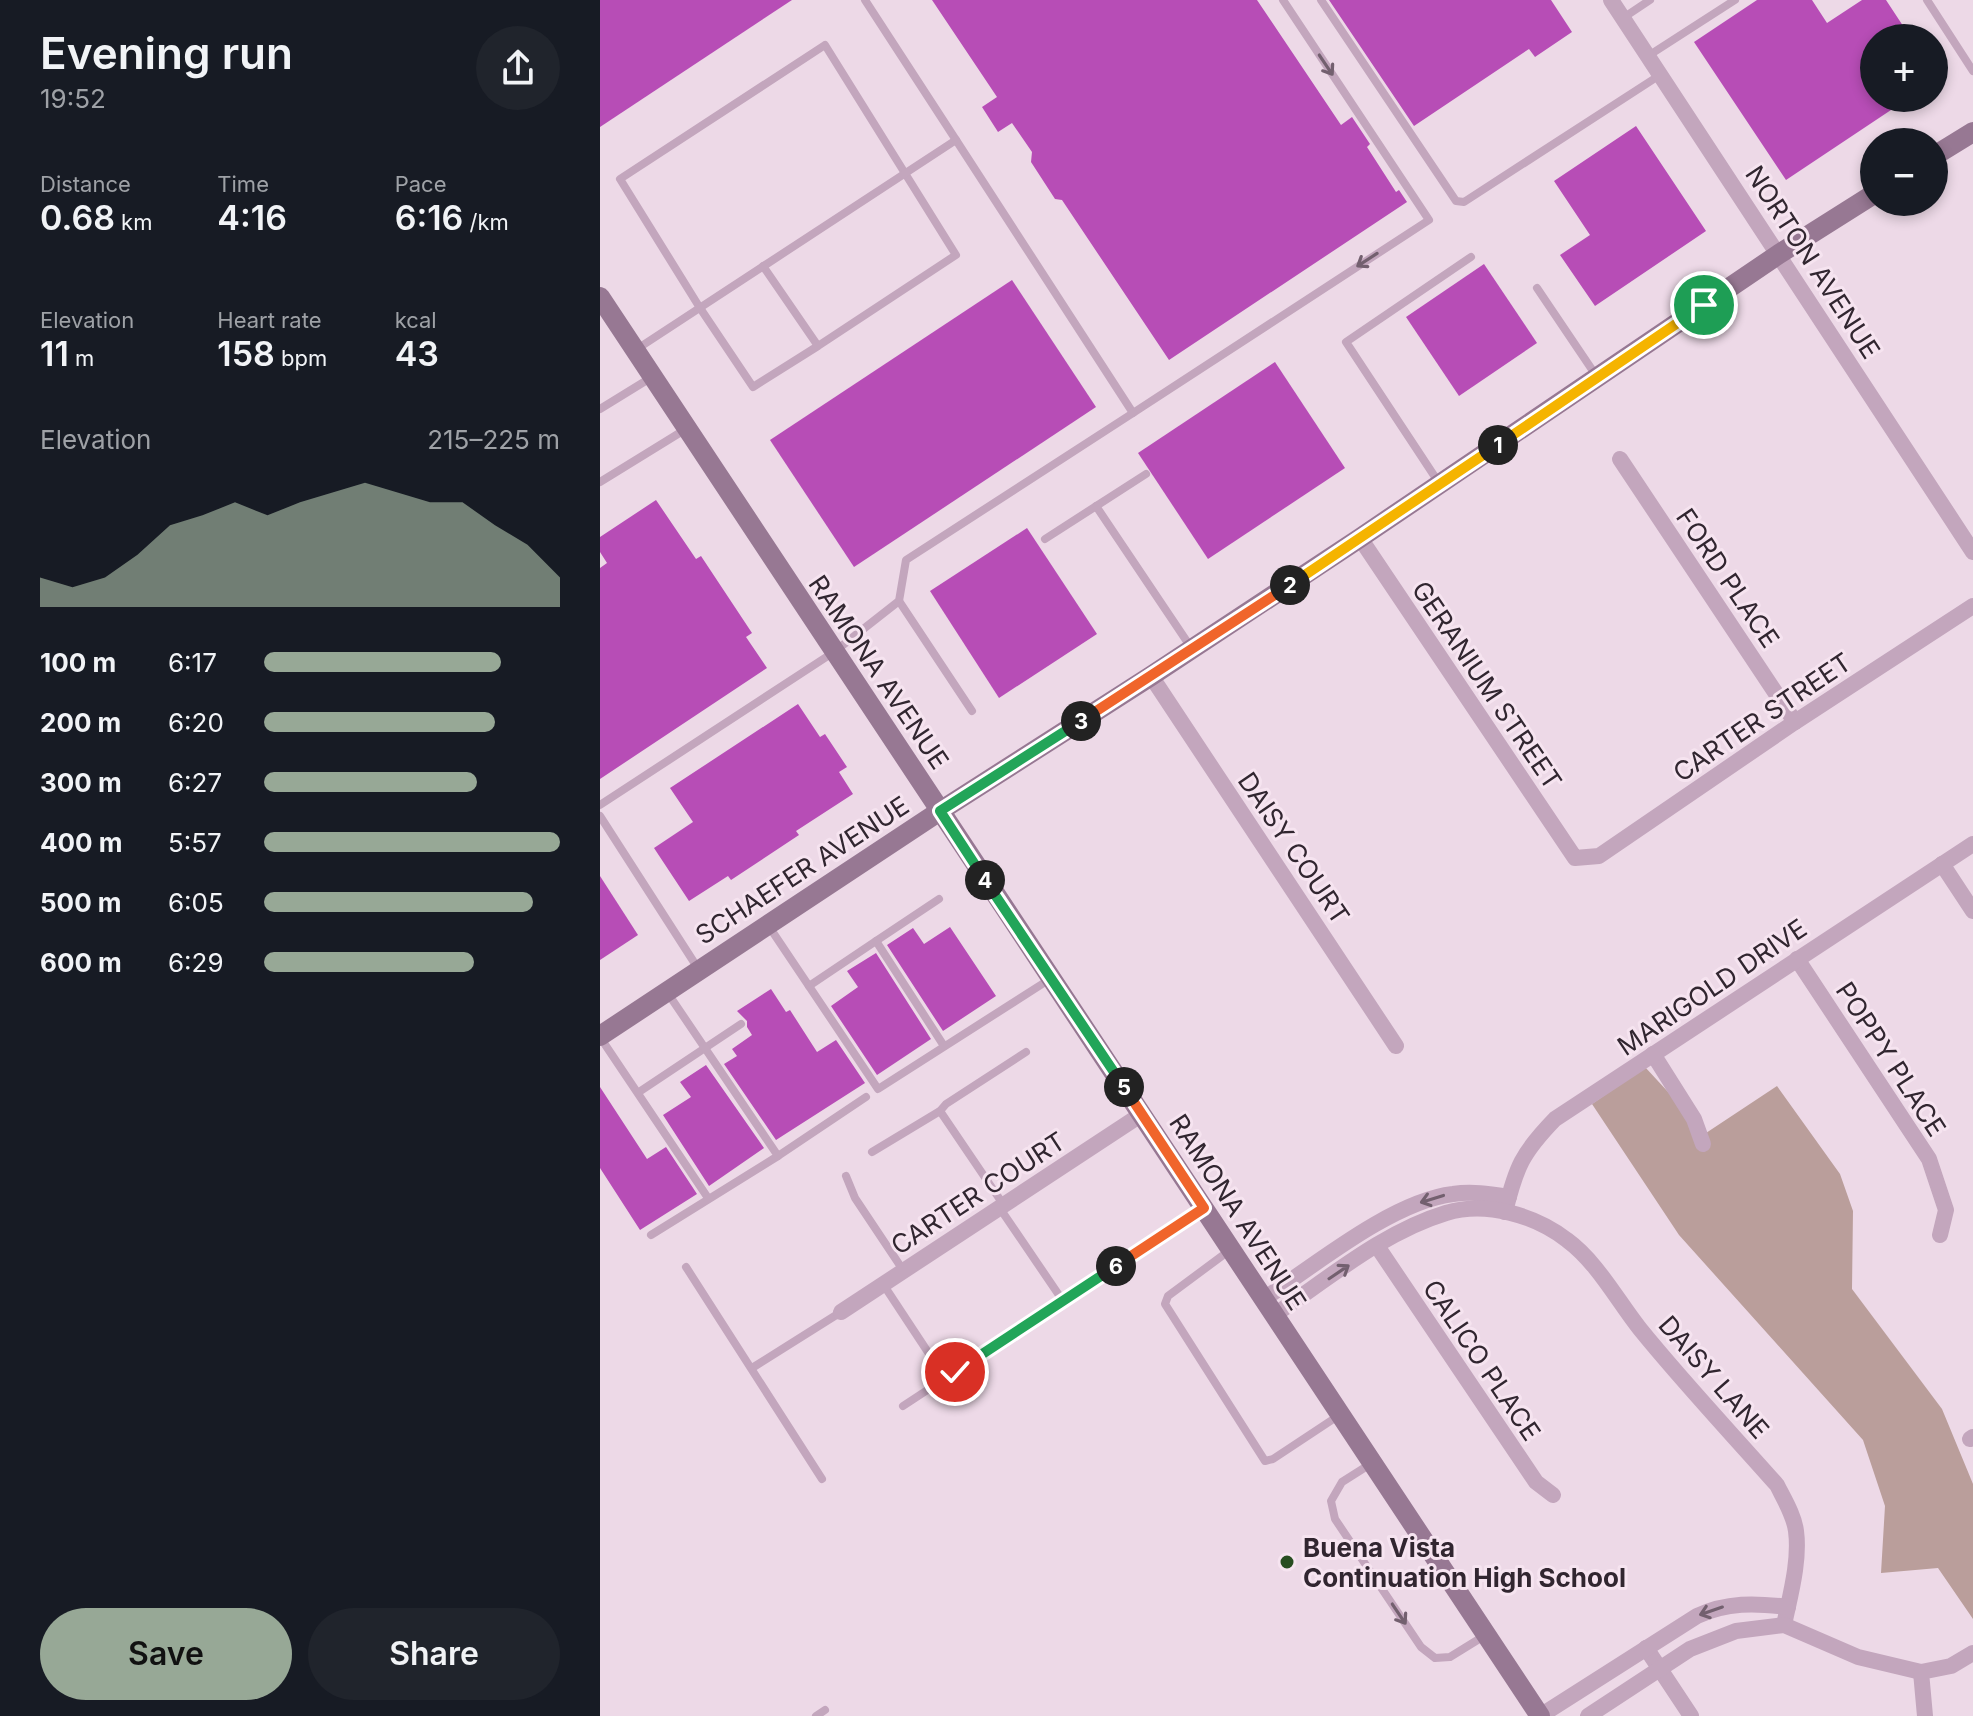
<!DOCTYPE html>
<html lang="en">
<head>
<meta charset="utf-8">
<style>
	body { margin:0; font-family:Inter,sans-serif; background:#20242c; color:#f1f3f6; height:100vh; display:flex; flex-direction:column; font-size:30px; white-space:nowrap }
	* { box-sizing:border-box; margin:0 }
	p { font-size:26px; color:#9ea1a6 }
	.icon { flex:none; width:44px; height:44px; fill:none; stroke:currentColor; stroke-width:2; stroke-linecap:round; stroke-linejoin:round }
	.map { position:relative; flex:1; overflow:hidden }
	.side { display:flex; flex-direction:column; background:#171b24; width:600px }
	.side>* { flex:none }
	.controls { position:absolute; left:1260px; top:24px; display:grid; gap:16px }
	.controls a { display:grid; place-items:center; width:88px; height:88px; border-radius:50%; background:#171b24; box-shadow:0 4px 12px #0003; font-size:40px }
	.pin { position:absolute; display:grid; place-items:center; width:68px; height:68px; color:#fff; margin:-34px; border:4px solid #fff; border-radius:50%; box-shadow:0 2px 8px #0007 }
	.km { position:absolute; width:40px; height:40px; margin:-20px; border-radius:50%; background:#222; color:#fff; font-size:22px; line-height:40px; text-align:center }
	.round { display:grid; place-items:center; flex:none; width:84px; height:84px; border-radius:42px; background:#20242c }
	.headline { display:flex; align-items:center; justify-content:space-between; height:136px; padding:0 40px }
	h1 { font-size:44px; font-weight:600; line-height:60px }
	.figures { display:grid; grid-template-columns:repeat(3,1fr); gap:12px; height:136px; padding:8px 40px }
	.figures div { display:grid; align-content:center }
	.figures b { font-size:34px; font-weight:600 }
	.figures small { font-size:22px; font-weight:400 }
	.figures p { font-size:22px }
	.chart { height:224px; padding:16px 40px }
	.chart p { display:flex; justify-content:space-between }
	.chart svg { width:100%; height:144px; margin-top:8px; fill:#97a896; opacity:.7 }
	.action { display:flex; gap:16px; margin-top:auto; padding:16px 40px }
	.action a { flex:1; height:92px; border-radius:48px; background:#97a896; color:#111; font-size:32px; font-weight:600; line-height:92px; text-align:center }
	.action a+a { background:#20242c; color:#f1f3f6 }
	ul { padding:0 40px; list-style:none; font-size:26px }
	li { display:grid; grid-template-columns:128px 96px 1fr; align-items:center; height:60px }
	li i { height:20px; border-radius:10px; background:#97a896 }
	main { display:flex; flex:1; min-height:0 }
	.map>svg:first-child { display:block }
	.green { fill:#ba9e9b }
	.building { fill:#b74db6 }
	.lines { fill:none; stroke-linecap:round; stroke-linejoin:round }
	.lane { stroke:#c3a6bd; stroke-width:8 }
	.street { stroke:#c3a6bd; stroke-width:16 }
	.secondary { stroke:#977893; stroke-width:20 }
	.oneway { stroke:#73606f }
	.split-1-casing { stroke:#fff; stroke-width:16 }
	.split-2-casing { stroke:#fff; stroke-width:16 }
	.split-3-casing { stroke:#fff; stroke-width:16 }
	.split-4-casing { stroke:#fff; stroke-width:16 }
	.split-5-casing { stroke:#fff; stroke-width:16 }
	.split-6-casing { stroke:#fff; stroke-width:16 }
	.split-7-casing { stroke:#fff; stroke-width:16 }
	.split-1 { stroke:#f5b400; stroke-width:10 }
	.split-2 { stroke:#f5b400; stroke-width:10 }
	.split-3 { stroke:#f0652b; stroke-width:10 }
	.split-4 { stroke:#22a559; stroke-width:10 }
	.split-5 { stroke:#22a559; stroke-width:10 }
	.split-6 { stroke:#f0652b; stroke-width:10 }
	.split-7 { stroke:#22a559; stroke-width:10 }
	.poi-dot { fill:#284d21; stroke:#f6e4f0; stroke-width:3 }
	.labels { text-anchor:middle; dominant-baseline:central; stroke-width:6; stroke-linejoin:round; paint-order:stroke }
	.street-label { font-size:26px; fill:#312630; stroke:#f6e4f0 }
	.poi-label { font-size:26px; font-weight:bold; fill:#312630; stroke:#f6e4f0; text-anchor:start }
</style>
</head>
<body>
<main>
<section class="side">
<div class="headline"><div><h1>Evening run</h1><p>19:52</p></div><a class="round"><svg class="icon" aria-label="share" viewBox="0 0 24 24"><path d="M12 15V3M7 8l5-5 5 5M5 13v7h14v-7"/></svg></a></div>
<div class="figures">
<div><p>Distance</p><b>0.68<small> km</small></b></div>
<div><p>Time</p><b>4:16</b></div>
<div><p>Pace</p><b>6:16<small> /km</small></b></div>
</div>
<div class="figures">
<div><p>Elevation</p><b>11<small> m</small></b></div>
<div><p>Heart rate</p><b>158<small> bpm</small></b></div>
<div><p>kcal</p><b>43</b></div>
</div>
<div class="chart"><p><span>Elevation</span>215–225 m</p>
<svg viewBox="0 0 160 44" preserveAspectRatio="none"><path d="M0 44V35L10 38L20 35L30 28L40 19L50 16L60 12L70 16L80 12L90 9L100 6L110 9L120 12L130 12L140 19L150 25L160 35V44z"/></svg>
</div>
<ul>
<li><b>100 m</b>6:17<i style="width:80%"></i></li>
<li><b>200 m</b>6:20<i style="width:78%"></i></li>
<li><b>300 m</b>6:27<i style="width:72%"></i></li>
<li><b>400 m</b>5:57<i style="width:100%"></i></li>
<li><b>500 m</b>6:05<i style="width:91%"></i></li>
<li><b>600 m</b>6:29<i style="width:71%"></i></li>
</ul>
<div class="action"><a>Save</a><a>Share</a></div>
</section>
<div class="map">
<svg width="1373" height="1716" viewBox="0 0 1373 1716">
	<rect width="100%" height="100%" fill="#edd9e7"/>
	<polygon class="green" points="1045,1067 1106,1133 1177,1086 1240,1174 1253,1211 1252,1289 1342,1409 1373,1484 1373,1619 1338,1568 1281,1573 1285,1506 1263,1440 1079,1235 992,1104"/>
	<g class="building">
		<polygon points="0,0 192,0 0,127"/>
		<polygon points="332,0 657,0 741,125 752,117 770,144 767,147 796,192 799,190 807,202 569,360 462,200 455,199 431,162 432,152 412,123 398,132 382,107 397,97"/>
		<polygon points="729,0 951,0 972,32 935,57 929,49 814,126"/>
		<polygon points="1157,0 1212,0 1227,23 1262,0 1286,0 1311,38 1274,38 1274,98 1309,98 1186,180 1094,42"/>
		<polygon points="1036,126 1106,231 995,306 960,255 990,235 954,181"/>
		<polygon points="884,264 937,343 859,396 806,317"/>
		<polygon points="412,280 496,407 254,567 170,440"/>
		<polygon points="675,362 745,468 608,559 538,453"/>
		<polygon points="56,500 96,559 101,556 152,633 146,637 167,668 0,779 0,568 7,563 0,552 0,537"/>
		<polygon points="427,528 497,634 399,698 330,591"/>
		<polygon points="198,704 220,737 225,734 247,767 239,772 253,794 196,831 199,835 131,880 128,876 89,901 54,848 93,822 70,788"/>
		<polygon points="0,876 38,935 0,960"/>
		<polygon points="350,927 396,996 343,1031 287,945 313,928 324,944"/>
		<polygon points="276,953 331,1039 277,1075 231,1006 258,987 247,971"/>
		<polygon points="171,989 186,1012 190,1010 217,1052 236,1040 265,1083 176,1140 124,1064 137,1056 132,1049 152,1035 147,1027 147,1021 137,1011"/>
		<polygon points="106,1065 164,1148 109,1186 63,1115 91,1097 80,1082"/>
		<polygon points="0,1087 47,1159 66,1147 97,1194 40,1230 0,1168"/>
	</g>
	<g class="lines">
		<g class="lane">
			<polyline points="265,0 356,140"/>
			<polyline points="721,0 856,201 864,202 1060,75"/>
			<polyline points="1327,0 1373,71"/>
			<polyline points="1023,18 1050,0"/>
			<polyline points="1048,56 1135,0"/>
			<polyline points="163,266 218,346 356,255 225,45 20,179 100,308 153,387 218,346"/>
			<polyline points="937,288 997,377"/>
			<polyline points="0,409 52,377"/>
			<polyline points="533,413 829,220 683,0"/>
			<polyline points="0,482 86,429"/>
			<polyline points="839,483 746,342 871,257"/>
			<polyline points="496,506 592,649"/>
			<polyline points="445,539 546,474"/>
			<polyline points="299,601 372,711"/>
			<polyline points="0,805 234,652 299,601 306,560 533,413 356,140 37,349"/>
			<polyline points="0,816 99,970"/>
			<polyline points="168,925 278,1089 450,979"/>
			<polyline points="276,941 339,899"/>
			<polyline points="209,986 276,941 344,1046"/>
			<polyline points="0,1037 108,1198"/>
			<polyline points="39,1092 141,1024"/>
			<polyline points="340,1111 403,1204"/>
			<polyline points="272,1152 340,1111 346,1104 426,1052"/>
			<polyline points="178,1156 266,1097"/>
			<polyline points="246,1176 255,1198 303,1270"/>
			<polyline points="399,1207 463,1301"/>
			<polyline points="51,1235 178,1156 67,992"/>
			<polyline points="630,1250 568,1296 565,1304 665,1461 673,1459 738,1416"/>
			<polyline points="86,1267 222,1479"/>
			<polyline points="283,1284 345,1378"/>
			<polyline points="152,1368 241,1312"/>
			<polyline points="303,1406 603,1209"/>
			<polyline points="772,1463 742,1482 731,1501 735,1519 821,1647 835,1658 850,1657 884,1636"/>
			<polyline points="216,1716 225,1710"/>
		</g>
		<g class="street">
			<polyline points="1011,0 1373,552"/>
			<polyline points="1020,459 1195,722"/>
			<polyline points="760,538 975,858 999,856 1195,722 1373,606"/>
			<polyline points="551,676 796,1046"/>
			<polyline points="1342,864 1373,911"/>
			<polyline points="1197,959 1329,1159 1346,1210 1340,1235"/>
			<polyline points="1053,1054 1094,1119 1103,1144"/>
			<path d="M905,1212C916,1167 922,1153 955,1119L1373,844"/>
			<polyline points="777,1246 936,1482 953,1495"/>
			<path d="M664,1299C715,1265 793,1201 853,1194C872,1191 890,1194 909,1197"/>
			<polyline points="241,1312 542,1114"/>
			<path d="M674,1315C728,1279 783,1232 846,1213C886,1201 935,1215 967,1240C997,1262 1017,1300 1040,1329C1083,1382 1131,1433 1177,1485C1184,1499 1194,1515 1196,1531C1200,1561 1190,1596 1184,1625"/>
			<polyline points="1370,1439 1373,1437"/>
			<polyline points="1046,1648 1091,1716"/>
			<path d="M940,1716L1097,1616C1127,1602 1155,1603 1188,1607"/>
			<polyline points="988,1716 1090,1649 1136,1631 1184,1625 1258,1657 1321,1672"/>
			<polyline points="1325,1716 1321,1672 1351,1666 1373,1653"/>
		</g>
		<g class="secondary">
			<polyline points="1334,156 1373,132"/>
			<polyline points="0,297 940,1716"/>
			<polyline points="0,1036 340,811 551,676 760,538 1179,254 1274,194"/>
		</g>
	</g>
	<defs><path id="oneway-shaft" d="M-6 0H5M1.5-3L5.5 0L1.5 3" fill="none" stroke-width="1.6" stroke-linecap="round" stroke-linejoin="round" transform="scale(2)"/></defs>
	<g class="oneway">
		<use href="#oneway-shaft" transform="translate(726 65) rotate(56)"/>
		<use href="#oneway-shaft" transform="translate(767 260) rotate(147)"/>
		<use href="#oneway-shaft" transform="translate(832 1199) rotate(163)"/>
		<use href="#oneway-shaft" transform="translate(739 1272) rotate(-34)"/>
		<use href="#oneway-shaft" transform="translate(1111 1611) rotate(161)"/>
		<use href="#oneway-shaft" transform="translate(799 1614) rotate(56)"/>
	</g>
	<g class="lines">
		<g class="split-1-casing">
			<polyline id="split-1" points="898,445 1104,305"/>
		</g>
		<g class="split-2-casing">
			<polyline id="split-2" points="690,585 898,445"/>
		</g>
		<g class="split-3-casing">
			<polyline id="split-3" points="481,721 690,585"/>
		</g>
		<g class="split-4-casing">
			<polyline id="split-4" points="385,880 340,811 481,721"/>
		</g>
		<g class="split-5-casing">
			<polyline id="split-5" points="385,880 524,1087"/>
		</g>
		<g class="split-6-casing">
			<polyline id="split-6" points="516,1266 604,1208 524,1087"/>
		</g>
		<g class="split-7-casing">
			<polyline id="split-7" points="355,1372 516,1266"/>
		</g>
		<use href="#split-1" class="split-1"/>
		<use href="#split-2" class="split-2"/>
		<use href="#split-3" class="split-3"/>
		<use href="#split-4" class="split-4"/>
		<use href="#split-5" class="split-5"/>
		<use href="#split-6" class="split-6"/>
		<use href="#split-7" class="split-7"/>
	</g>
	<circle class="poi-dot" cx="687" cy="1562" r="8"/>
	<g class="labels">
		<g class="street-label">
			<text transform="translate(1213 262) rotate(57)">NORTON AVENUE</text>
			<text transform="translate(1128 578) rotate(56)">FORD PLACE</text>
			<text transform="translate(279 672) rotate(56)">RAMONA AVENUE</text>
			<text transform="translate(887 685) rotate(56)">GERANIUM STREET</text>
			<text transform="translate(1162 717) rotate(-34)">CARTER STREET</text>
			<text transform="translate(694 848) rotate(56)">DAISY COURT</text>
			<text transform="translate(202 870) rotate(-33)">SCHAEFER AVENUE</text>
			<text transform="translate(1112 987) rotate(-34)">MARIGOLD DRIVE</text>
			<text transform="translate(1291 1059) rotate(57)">POPPY PLACE</text>
			<text transform="translate(378 1193) rotate(-33)">CARTER COURT</text>
			<text transform="translate(638 1212) rotate(57)">RAMONA AVENUE</text>
			<text transform="translate(882 1360) rotate(56)">CALICO PLACE</text>
			<text transform="translate(1114 1377) rotate(49)">DAISY LANE</text>
		</g>
		<g class="poi-label">
			<text x="703" y="1547">Buena Vista<tspan x="703" dy="30">Continuation High School</tspan></text>
		</g>
	</g>
</svg>
<div class="controls">
<a>+</a>
<a>−</a>
</div>
<div class="pin" style="left:1104px;top:305px;background:#1e9e55"><svg class="icon" aria-label="arrive" viewBox="0 0 24 24"><path d="M6 21V4h12l-3 4 3 4H6"/></svg></div>
<div class="pin" style="left:355px;top:1372px;background:#d93025"><svg class="icon" aria-label="check" viewBox="0 0 24 24"><path d="M5 12l5 5 9-10"/></svg></div>
<b class="km" style="left:898px;top:445px">1</b>
<b class="km" style="left:690px;top:585px">2</b>
<b class="km" style="left:481px;top:721px">3</b>
<b class="km" style="left:385px;top:880px">4</b>
<b class="km" style="left:524px;top:1087px">5</b>
<b class="km" style="left:516px;top:1266px">6</b>
</div>
</main>
</body>
</html>
